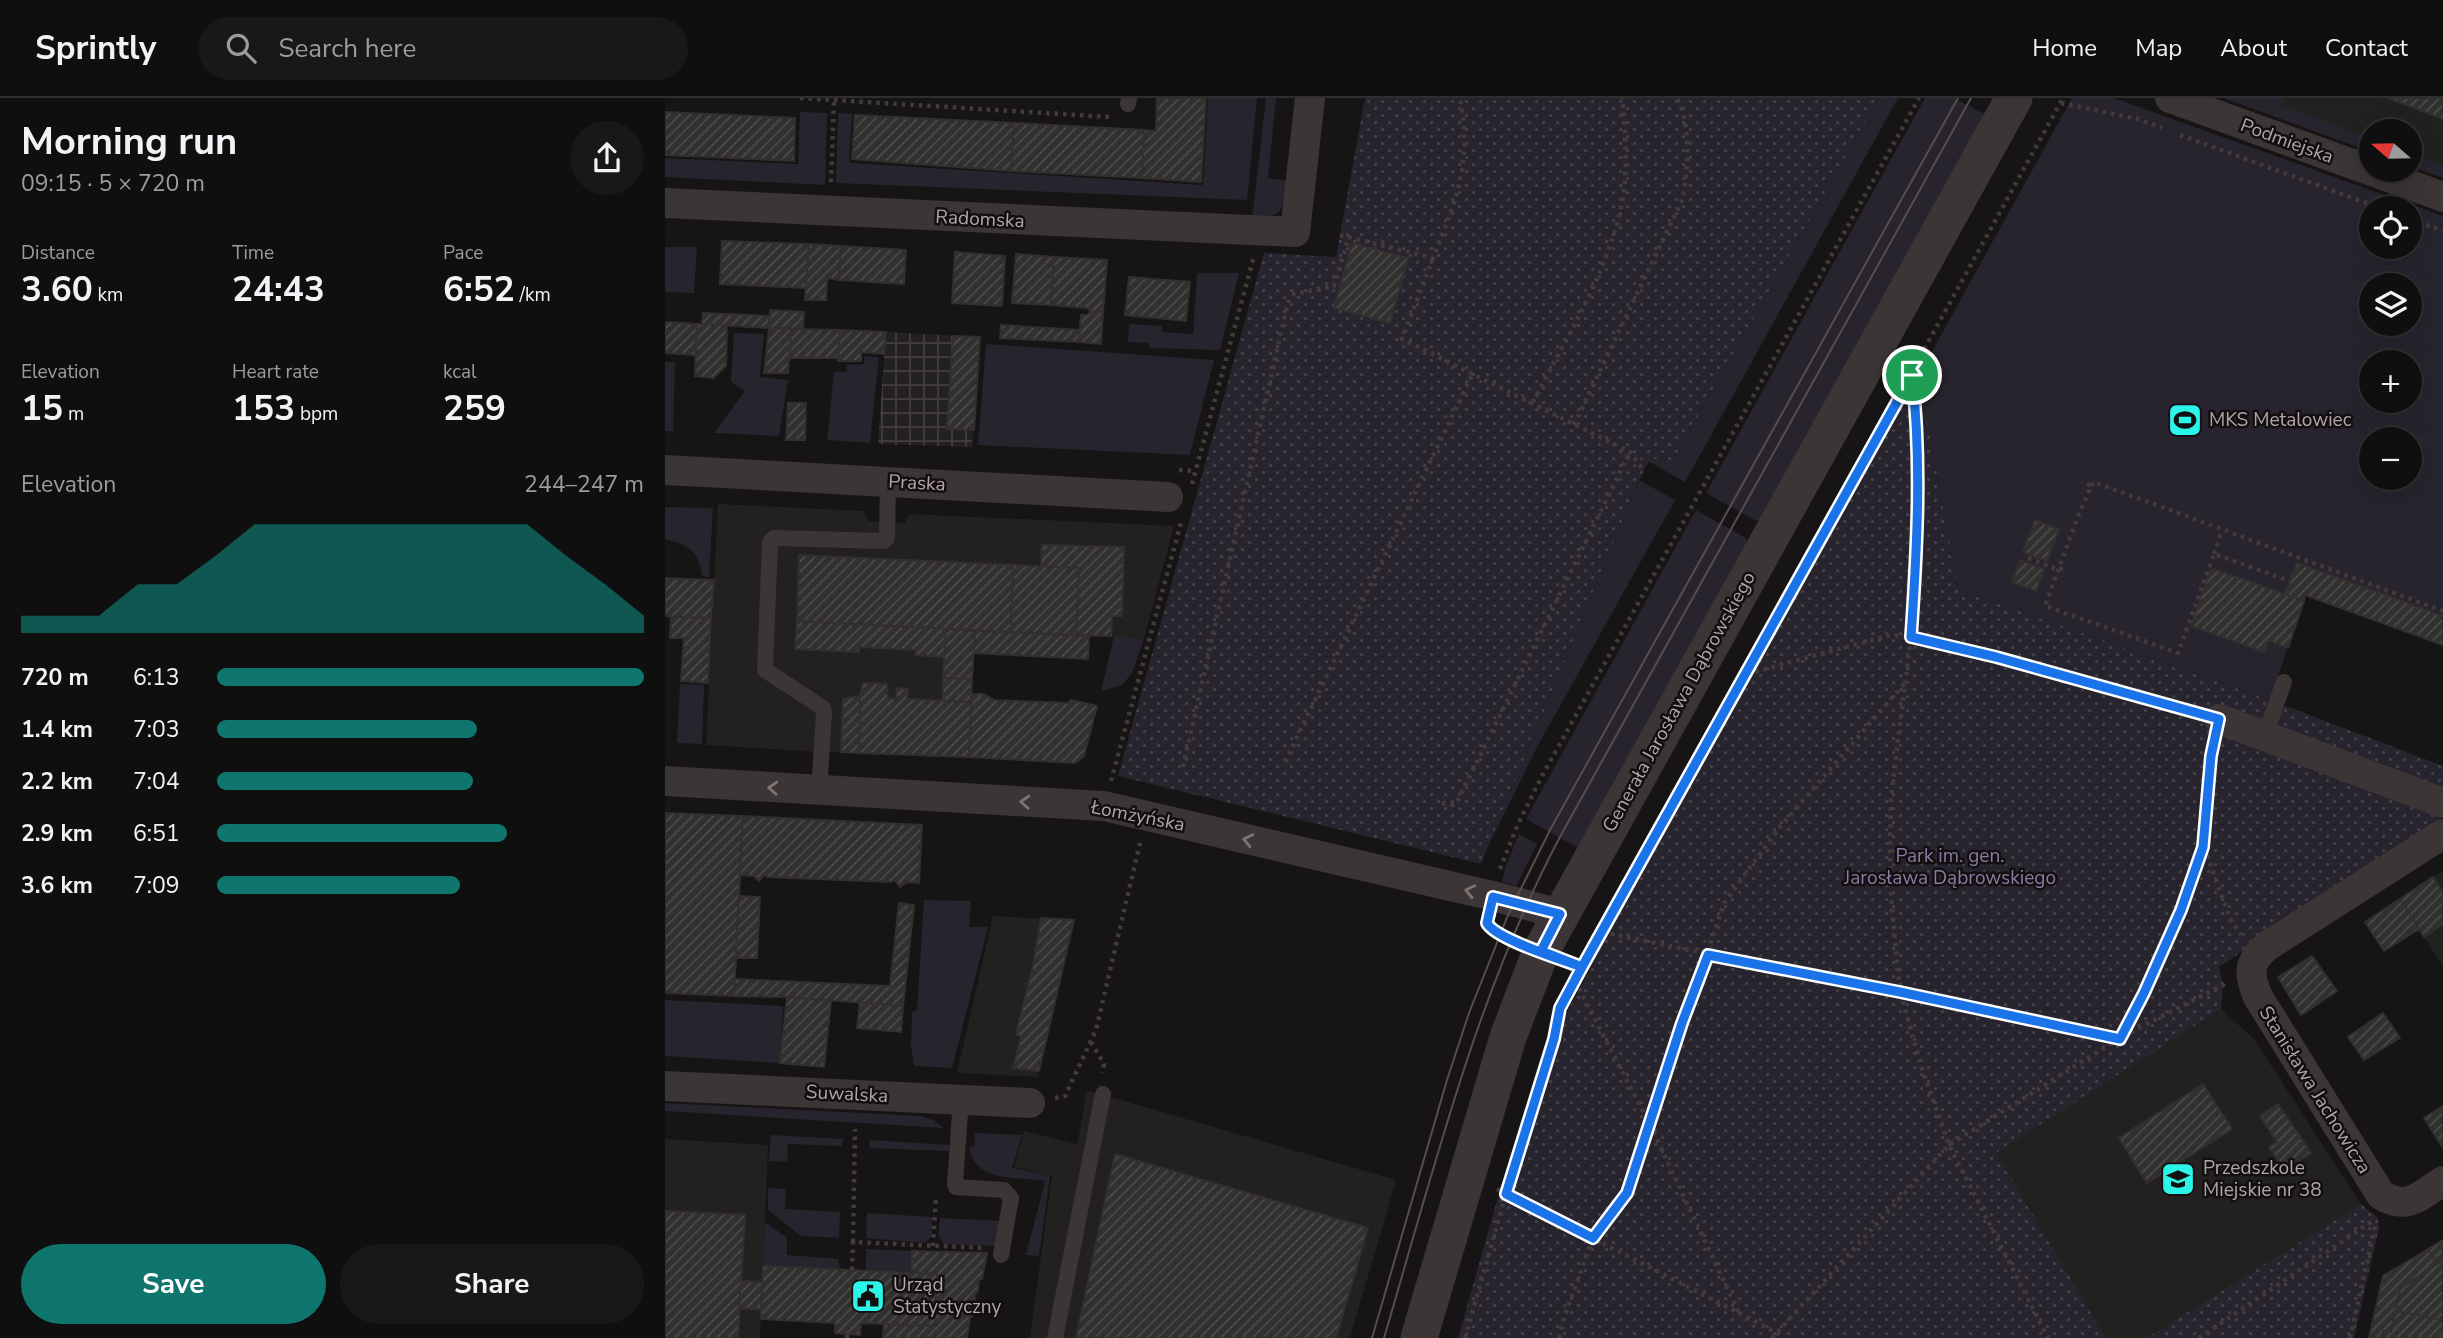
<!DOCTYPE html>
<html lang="en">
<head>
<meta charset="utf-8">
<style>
	body { margin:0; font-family:"Nunito Sans",sans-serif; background:#191818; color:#f1f3f6; height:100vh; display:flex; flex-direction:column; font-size:26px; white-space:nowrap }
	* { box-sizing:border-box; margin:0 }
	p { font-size:23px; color:#9c9c9e }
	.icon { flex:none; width:38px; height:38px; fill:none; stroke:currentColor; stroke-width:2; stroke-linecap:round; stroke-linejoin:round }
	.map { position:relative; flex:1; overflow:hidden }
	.drawer { display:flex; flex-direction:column; background:#100f0f; width:665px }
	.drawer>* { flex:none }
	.needle { width:46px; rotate:290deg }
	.tools { position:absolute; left:1694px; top:21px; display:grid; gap:14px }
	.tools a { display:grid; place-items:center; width:63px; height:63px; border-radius:50%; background:#100f0f; box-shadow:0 7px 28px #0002,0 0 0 2px #302f2f; font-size:35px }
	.pin { position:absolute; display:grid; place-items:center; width:60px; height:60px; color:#fff; margin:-30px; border:4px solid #fff; border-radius:50%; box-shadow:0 2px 7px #0007 }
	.round { display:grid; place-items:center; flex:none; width:74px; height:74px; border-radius:37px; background:#191818 }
	.head { display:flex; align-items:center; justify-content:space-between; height:119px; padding:0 21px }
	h1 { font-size:38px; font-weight:700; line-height:52px }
	.stats { display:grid; grid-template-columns:repeat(3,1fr); gap:10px; height:119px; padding:7px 21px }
	.stats div { display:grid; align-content:center }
	.stats b { font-size:35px; font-weight:700 }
	.stats small { font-size:19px; font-weight:400 }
	.stats p { font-size:19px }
	.chart { height:196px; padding:14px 21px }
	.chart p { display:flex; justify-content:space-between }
	.chart svg { width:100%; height:126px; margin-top:7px; fill:#0f766e; opacity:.7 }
	.primary-button { display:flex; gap:14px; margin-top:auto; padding:14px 21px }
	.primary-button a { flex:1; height:80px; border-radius:42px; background:#0f766e; color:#fff; font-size:28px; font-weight:700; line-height:80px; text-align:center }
	.primary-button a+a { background:#191818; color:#f1f3f6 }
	ul { padding:0 21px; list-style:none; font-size:23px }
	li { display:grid; grid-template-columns:112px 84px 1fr; align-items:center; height:52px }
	li i { height:18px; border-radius:9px; background:#0f766e }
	header { display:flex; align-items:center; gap:42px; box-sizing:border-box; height:98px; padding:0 35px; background:#100f0f; border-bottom:2px solid #302f2f }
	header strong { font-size:33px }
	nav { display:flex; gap:38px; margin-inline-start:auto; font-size:24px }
	.search { width:490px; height:63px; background:#191818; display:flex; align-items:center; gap:18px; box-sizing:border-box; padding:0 24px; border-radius:38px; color:#9c9c9e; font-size:26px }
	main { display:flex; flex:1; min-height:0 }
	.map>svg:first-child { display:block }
	.built { fill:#232120 }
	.industrial { fill:url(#industrial-grid) }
	.grass { fill:#28242e; fill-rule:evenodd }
	.park { fill:url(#park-dots) }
	.building { fill:url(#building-hatch); stroke:#322f2e; stroke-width:2 }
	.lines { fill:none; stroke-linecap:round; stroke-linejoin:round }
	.path { stroke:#423b3b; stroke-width:4.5; stroke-dasharray:3.5 5; stroke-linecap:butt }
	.service { stroke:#3b3535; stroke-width:16 }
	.minor { stroke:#3b3535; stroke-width:30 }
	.tertiary { stroke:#3b3535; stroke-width:37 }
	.tram { stroke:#564e4e; stroke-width:2 }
	.oneway { stroke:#7f7373 }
	.route-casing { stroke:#fff; stroke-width:14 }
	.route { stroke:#1a73e8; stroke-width:9 }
	.labels { text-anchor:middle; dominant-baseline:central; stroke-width:5; stroke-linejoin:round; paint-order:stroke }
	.street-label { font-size:19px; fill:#b6a5a6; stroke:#110f0f }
	.poi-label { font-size:19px; fill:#b6a5a6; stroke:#110f0f; text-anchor:start }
	.park-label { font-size:19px; fill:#897ca2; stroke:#110f0f }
</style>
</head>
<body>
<header>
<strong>Sprintly</strong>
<div class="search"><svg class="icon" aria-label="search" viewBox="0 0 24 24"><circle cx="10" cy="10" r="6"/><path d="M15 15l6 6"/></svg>Search here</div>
<nav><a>Home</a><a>Map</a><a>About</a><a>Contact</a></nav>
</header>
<main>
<section class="drawer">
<div class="head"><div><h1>Morning run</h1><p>09:15 · 5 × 720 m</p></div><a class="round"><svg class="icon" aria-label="share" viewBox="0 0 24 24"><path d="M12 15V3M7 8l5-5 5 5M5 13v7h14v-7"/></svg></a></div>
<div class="stats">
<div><p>Distance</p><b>3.60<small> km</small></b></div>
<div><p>Time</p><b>24:43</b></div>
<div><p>Pace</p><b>6:52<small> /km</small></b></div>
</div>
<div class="stats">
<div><p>Elevation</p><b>15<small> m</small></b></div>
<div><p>Heart rate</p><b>153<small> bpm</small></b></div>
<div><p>kcal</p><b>259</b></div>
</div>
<div class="chart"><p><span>Elevation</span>244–247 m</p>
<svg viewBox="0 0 160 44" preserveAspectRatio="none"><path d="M0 44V38L10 38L20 38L30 27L40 27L50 17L60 6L70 6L80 6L90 6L100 6L110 6L120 6L130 6L140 17L150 27L160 38V44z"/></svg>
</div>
<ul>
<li><b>720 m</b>6:13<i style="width:100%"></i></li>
<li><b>1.4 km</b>7:03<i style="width:61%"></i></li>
<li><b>2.2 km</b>7:04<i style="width:60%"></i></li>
<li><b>2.9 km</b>6:51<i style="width:68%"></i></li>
<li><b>3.6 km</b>7:09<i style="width:57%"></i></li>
</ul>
<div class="primary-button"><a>Save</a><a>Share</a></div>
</section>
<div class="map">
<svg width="1778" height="1240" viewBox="0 0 1778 1240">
	<defs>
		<pattern id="industrial-grid" width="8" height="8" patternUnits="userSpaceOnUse" patternTransform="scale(1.75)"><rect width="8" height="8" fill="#232120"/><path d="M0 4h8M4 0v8" fill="none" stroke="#413e3d"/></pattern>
		<pattern id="park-dots" width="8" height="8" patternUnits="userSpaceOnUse" patternTransform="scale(1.75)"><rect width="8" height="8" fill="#28242e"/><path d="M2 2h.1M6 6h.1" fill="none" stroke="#454149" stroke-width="1.8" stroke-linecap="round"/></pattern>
		<pattern id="building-hatch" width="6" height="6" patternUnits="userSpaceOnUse" patternTransform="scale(1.75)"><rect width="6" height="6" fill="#32302f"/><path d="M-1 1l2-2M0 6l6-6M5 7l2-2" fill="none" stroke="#4d4b4a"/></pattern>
	</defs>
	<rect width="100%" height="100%" fill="#161414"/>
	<g class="built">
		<polygon points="1559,0 1778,0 1778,80 1745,68 1745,33 1706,33 1706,54"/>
		<polygon points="53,406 199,413 203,423 240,425 244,416 509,428 479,541 310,533 304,659 157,654 41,647"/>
		<polygon points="1778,773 1778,869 1735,801"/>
		<polygon points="328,818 409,822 373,979 292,975"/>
		<polygon points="1556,911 1589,941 1696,1106 1481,1240 1441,1240 1330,1055"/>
		<polygon points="422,992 731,1082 685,1240 365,1240 387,1078 349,1069 359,1033 412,1046"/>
		<polygon points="0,1041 103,1047 95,1240 0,1240"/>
	</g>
	<polygon class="industrial" points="221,234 315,239 307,349 213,346"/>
	<g class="grass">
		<polygon points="543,0 592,0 582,102 171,85 173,15 187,16 184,64 187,65 538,87"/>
		<path d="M601,0H611L603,80L623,83C618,113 619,118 587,121Z"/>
		<polygon points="1214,0 1233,0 1020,384 983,363 985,361 1008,362"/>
		<polygon points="1260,0 1289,0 1323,18 1097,421 1091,423 1041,395"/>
		<path d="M1407,0H1449L1778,118V518L1649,471L1605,602L1293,491L1254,277ZM1706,110H1745V149H1706ZM1706,187H1745V226H1706ZM1706,264H1745V303H1706ZM1706,341H1745V380H1706Z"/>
		<polygon points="1559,0 1619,0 1616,7 1706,40 1706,54"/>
		<polygon points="135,14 162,15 160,87 0,79 0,60 133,66"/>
		<polygon points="1745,55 1778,67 1778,80 1745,68"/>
		<polygon points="0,149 32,149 29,195 0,194"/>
		<polygon points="532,175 574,175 555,252 484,250 484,245 463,244 464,226 497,228 497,234 528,236"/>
		<polygon points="69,235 99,236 95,279 123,282 114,338 49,335 80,293 66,284"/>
		<polygon points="321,246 549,262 525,357 313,347"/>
		<polygon points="199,258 214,259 205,345 162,342 169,274 181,274 182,267 199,266"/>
		<polygon points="0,264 10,264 8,333 0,333"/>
		<polygon points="974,382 1010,402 870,653 824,747"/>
		<path d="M0,409L48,410L44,479L37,478C33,452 25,448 0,441Z"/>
		<polygon points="1031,412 1081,440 1083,448 915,751 861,721"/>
		<polygon points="449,538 479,541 467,575 457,587 436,593"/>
		<polygon points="15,586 39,587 37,646 12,645"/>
		<polygon points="854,736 872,746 851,788 837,784 840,770"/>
		<polygon points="259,802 306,803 304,829 323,829 287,970 249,968 246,947 247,914 252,912"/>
		<polygon points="0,902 118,908 115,965 0,958"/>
		<polygon points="0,1005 256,1018 268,1022 279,1030 0,1013"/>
		<path d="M309,1035L357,1037L347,1070L385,1078L374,1158L361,1157L380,1083C352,1078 310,1086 304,1049L310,1047Z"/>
		<polygon points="106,1037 178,1041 177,1048 123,1046 122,1064 104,1063"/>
		<polygon points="205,1042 284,1047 284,1053 204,1050"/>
		<polygon points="103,1090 121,1091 120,1111 175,1114 174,1140 136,1138 103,1112"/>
		<polygon points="202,1115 267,1119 267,1138 260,1145 201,1140"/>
		<polygon points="275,1120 337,1123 331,1148 279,1146 273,1137"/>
		<polygon points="100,1124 122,1140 122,1157 173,1161 175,1171 98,1168"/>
		<polygon points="201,1151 247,1153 247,1174 201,1172"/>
	</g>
	<g class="park">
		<polygon points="700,0 1214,0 1008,362 985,361 974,382 816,766 453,678 599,155 671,159"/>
		<polygon points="1254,277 1293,491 1605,602 1778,668 1778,718 1554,869 1558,887 1556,911 1331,1055 1441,1240 793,1240 835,1092 884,949 944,835"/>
		<polygon points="1696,1106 1713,1120 1714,1130 1689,1240 1481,1240"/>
	</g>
	<g class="building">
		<polygon points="492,0 541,0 536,84 477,80 479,32 491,33"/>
		<polygon points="1723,0 1778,0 1778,21"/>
		<polygon points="0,14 130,20 129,63 0,57"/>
		<polygon points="190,17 349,25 346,73 187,61"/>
		<polygon points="349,25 479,32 477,80 346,73"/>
		<polygon points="57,143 144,146 141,190 55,186"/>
		<polygon points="687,145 743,160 725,225 669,210"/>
		<polygon points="144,146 176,148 174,182 162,180 161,202 140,202"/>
		<polygon points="176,148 241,152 239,186 174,182"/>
		<polygon points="290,154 340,158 337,208 287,205"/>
		<polygon points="351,156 389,159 386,207 347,205"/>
		<polygon points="389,159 442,162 438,214 426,214 422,210 386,207"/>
		<polygon points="464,179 525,184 521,223 460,217"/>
		<polygon points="105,212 139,214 138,231 104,230"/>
		<polygon points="426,214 438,214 436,246 414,244 416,217 422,217"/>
		<polygon points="38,215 104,218 104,230 37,226"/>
		<polygon points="0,224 32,226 31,257 0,255"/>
		<polygon points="32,226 62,227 61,268 48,280 30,278"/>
		<polygon points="336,227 415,232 414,244 335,240"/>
		<polygon points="104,230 126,231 123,275 99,275"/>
		<polygon points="126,231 175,232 173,260 125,260"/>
		<polygon points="175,232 221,234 219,256 196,254 196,263 173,263"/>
		<polygon points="288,238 315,239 309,332 282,331"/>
		<polygon points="123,305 141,305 140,342 121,342"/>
		<polygon points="1370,422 1394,431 1382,463 1358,454"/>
		<polygon points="377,447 459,449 457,518 447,518 446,538 411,537 414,470 376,468"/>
		<polygon points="134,457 348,467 346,534 132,523"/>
		<polygon points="1355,462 1379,471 1371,493 1347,484"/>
		<polygon points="1632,465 1778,518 1778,547 1640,497 1639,503 1620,496"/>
		<polygon points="348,467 414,470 411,537 346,534"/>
		<polygon points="1546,470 1639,503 1623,550 1603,542 1599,554 1526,528"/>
		<polygon points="0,480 49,482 46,520 0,518"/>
		<polygon points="6,519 46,520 43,585 16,583 19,540 5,540"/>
		<polygon points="132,523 281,531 280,559 251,557 251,552 194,549 194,554 130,551"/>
		<polygon points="281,531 310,533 307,581 278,580"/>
		<polygon points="310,533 424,538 423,561 309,555"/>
		<polygon points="278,580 307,581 306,604 278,603"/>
		<polygon points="198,585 222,586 223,600 231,601 232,590 243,591 242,601 306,604 304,659 194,655 195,598"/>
		<polygon points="307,596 319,596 329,602 404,605 405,602 432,608 419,658 410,665 304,659"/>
		<polygon points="195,598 194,655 176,654 178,601"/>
		<polygon points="0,715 78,718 69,898 0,895"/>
		<polygon points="78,718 257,727 254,785 242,784 235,789 229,781 226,784 102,779 100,776 94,783 89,778 75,777"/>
		<polygon points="1768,779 1778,794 1778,826 1759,839 1735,801"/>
		<polygon points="74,798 95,799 92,860 71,860"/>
		<polygon points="1735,801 1754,831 1719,853 1700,824"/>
		<polygon points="234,805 249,807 238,908 122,899 69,898 70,881 225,888"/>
		<polygon points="376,820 409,822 374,973 348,970 356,939 351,936 368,868"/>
		<polygon points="1647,858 1672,893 1636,917 1613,879"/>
		<polygon points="122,899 166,903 159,969 115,965"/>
		<polygon points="195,905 238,908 236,934 192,930"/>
		<polygon points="1718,915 1735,940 1699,962 1683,939"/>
		<polygon points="1538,986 1567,1031 1482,1085 1454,1040"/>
		<polygon points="1613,1006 1646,1055 1620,1072 1604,1049 1612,1044 1595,1018"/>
		<polygon points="1778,1008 1778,1050 1759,1020"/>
		<polygon points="450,1056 703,1130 671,1240 411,1240"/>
		<polygon points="0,1113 80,1117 73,1240 0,1240"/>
		<polygon points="1778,1142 1778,1162 1772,1166 1763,1151"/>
		<polygon points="1763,1151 1772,1166 1735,1191 1726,1234 1718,1233 1717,1240 1704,1240 1718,1178"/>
		<polygon points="247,1153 322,1155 317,1181 314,1181 313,1194 311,1194 307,1219 305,1219 302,1240 218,1240 219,1226 270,1228 272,1176 247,1174"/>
		<polygon points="1778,1162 1778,1222 1731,1213 1735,1191"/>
		<polygon points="98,1168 272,1176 270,1228 196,1225 195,1237 170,1235 170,1225 96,1221"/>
		<polygon points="76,1183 97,1184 96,1211 74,1210"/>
		<polygon points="1731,1213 1778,1222 1777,1240 1717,1240 1718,1233 1726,1234"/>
	</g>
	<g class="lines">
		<g class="path">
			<polyline points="135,0 445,19"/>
			<polyline points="1396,5 1473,21 1497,30"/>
			<polyline points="1515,37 1715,110"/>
			<polyline points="166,84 169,2"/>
			<polyline points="1745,121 1778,133"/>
			<path d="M675,137L768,160C792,100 807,65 795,0"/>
			<polyline points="768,160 737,241 965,354 979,373"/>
			<polyline points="1247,277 1252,349 1250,470 1246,539 1226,699 1225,750 1226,799 1235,894 1257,971 1284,1047 1383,1240"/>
			<path d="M868,304C902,238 955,156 960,81C962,54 959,27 958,0"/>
			<path d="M909,327L1018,100C1023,66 1027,33 1012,0"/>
			<polyline points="514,372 531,373"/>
			<polyline points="527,386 589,158"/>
			<polyline points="1422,386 1426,388 1412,421 1380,508 1513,555 1549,456 1625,483"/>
			<polyline points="1426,388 1429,384 1778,513"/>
			<polyline points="1549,456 1557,432"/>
			<polyline points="1363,460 1394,472 1398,470"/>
			<polyline points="1082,576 1226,537 1246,539 1331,559 1530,615"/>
			<polyline points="620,664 808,275"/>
			<polyline points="518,669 623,204 629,196 669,188 684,138"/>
			<polyline points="446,683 517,421"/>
			<polyline points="777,705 788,707 793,702 965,354"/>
			<polyline points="1539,749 1565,821 1576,837"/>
			<polyline points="835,771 853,726 877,678 1254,0"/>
			<polyline points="823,827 829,835 848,842"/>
			<polyline points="937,834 1455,941 1479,895 1516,812 1538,749 1548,647"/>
			<polyline points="910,883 985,1027 1074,1215"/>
			<polyline points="426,944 439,966 438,975"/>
			<polyline points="390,1000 400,998 431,932 475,745"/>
			<polyline points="832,1091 1074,1215 1112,1235 1117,1240"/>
			<polyline points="188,1144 190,1031"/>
			<polyline points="268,1148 271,1097"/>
			<polyline points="187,1172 188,1144 318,1150"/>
			<polyline points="182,1240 182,1236"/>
			<polyline points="800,1240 841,1096 889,941 895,910 1398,0"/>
			<polyline points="894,1240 900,1217 928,1140 962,1095 1059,805 1115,729 1239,586"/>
			<polyline points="1107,1240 1284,1047 1458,938 1562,885"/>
			<polyline points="1534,1240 1706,1124"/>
			<polyline points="1685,1240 1711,1124"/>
		</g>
		<g class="service">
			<polyline points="463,6 464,0"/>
			<polyline points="1600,637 1619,584"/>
			<polyline points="154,692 159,616 158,610 100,572 105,444 109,440 219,443 222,440 223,384"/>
			<polyline points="296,1001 290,1086 291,1089 339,1092 346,1100 336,1157"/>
			<polyline points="390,1240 438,996"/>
		</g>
		<g class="minor">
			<polyline points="1505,0 1778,99"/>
			<polyline points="0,105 630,134 645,0"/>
			<polyline points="0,372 503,399"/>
			<polyline points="1554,621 1778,705"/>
			<polyline points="0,683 439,708 828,798 895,816"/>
			<path d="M1778,736L1601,849C1582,866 1584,877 1593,899L1716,1097C1743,1113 1754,1098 1778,1083"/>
			<polyline points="0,988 365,1005"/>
		</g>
		<polyline class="tertiary" points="754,1240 843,939 876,853 1349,0"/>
		<g class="tram">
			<polyline points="707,1240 782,982 804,915 843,817 885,732 950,615 1293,0"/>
			<path d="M719,1240C770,1068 812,894 897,735L1306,0"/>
		</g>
	</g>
	<defs><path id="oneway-chevron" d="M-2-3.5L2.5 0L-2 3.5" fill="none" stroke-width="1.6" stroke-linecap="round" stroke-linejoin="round" transform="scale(1.75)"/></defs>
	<g class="oneway">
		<use href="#oneway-chevron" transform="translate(108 690) rotate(-177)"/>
		<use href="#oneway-chevron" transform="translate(360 704) rotate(-177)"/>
		<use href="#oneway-chevron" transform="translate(583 742) rotate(-167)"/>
		<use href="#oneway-chevron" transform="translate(805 793) rotate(-167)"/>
	</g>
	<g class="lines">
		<g class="route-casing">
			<path id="route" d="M1247,277L917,869C898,862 830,841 822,825L828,799L895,816L876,853L917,869L895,910L889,941L841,1096L928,1140L962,1095L1017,925L1043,857L1235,894L1455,941L1479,895L1516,812L1538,749L1546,658L1554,621L1331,559L1246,539C1252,452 1257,364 1247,277"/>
		</g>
		<use href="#route" class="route"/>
	</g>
	<defs>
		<g id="stadium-square" transform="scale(1.75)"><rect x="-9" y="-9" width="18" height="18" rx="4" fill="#2df4e9" stroke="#110f0f"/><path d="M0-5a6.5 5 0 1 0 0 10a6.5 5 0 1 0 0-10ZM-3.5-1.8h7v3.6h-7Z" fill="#111"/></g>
		<g id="school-square" transform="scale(1.75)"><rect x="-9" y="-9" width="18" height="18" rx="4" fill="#2df4e9" stroke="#110f0f"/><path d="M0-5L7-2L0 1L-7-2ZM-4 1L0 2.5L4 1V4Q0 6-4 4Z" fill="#111"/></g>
		<g id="civic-square" transform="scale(1.75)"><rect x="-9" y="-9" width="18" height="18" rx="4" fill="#2df4e9" stroke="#110f0f"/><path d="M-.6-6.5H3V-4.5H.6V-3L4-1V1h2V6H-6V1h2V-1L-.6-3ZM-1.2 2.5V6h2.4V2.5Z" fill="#111"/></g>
	</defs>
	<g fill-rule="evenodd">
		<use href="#stadium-square" x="1520" y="322"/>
		<use href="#school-square" x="1513" y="1081"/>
		<use href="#civic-square" x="203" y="1198"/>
	</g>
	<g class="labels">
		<g class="street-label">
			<text transform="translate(1622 43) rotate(20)">Podmiejska</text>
			<text transform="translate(315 121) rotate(3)">Radomska</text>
			<text transform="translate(252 385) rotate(3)">Praska</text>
			<text transform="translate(1014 604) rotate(-61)">Generała Jarosława Dąbrowskiego</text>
			<text transform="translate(473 718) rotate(11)">Łomżyńska</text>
			<text transform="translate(1650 992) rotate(58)">Stanisława Jachowicza</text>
			<text transform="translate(182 996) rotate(3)">Suwalska</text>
		</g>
		<g class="poi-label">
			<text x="1544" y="322">MKS Metalowiec</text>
			<text x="1538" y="1070">Przedszkole<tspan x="1538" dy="22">Miejskie nr 38</tspan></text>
			<text x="228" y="1187">Urząd<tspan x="228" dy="22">Statystyczny</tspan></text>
		</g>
		<g class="park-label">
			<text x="1285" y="758">Park im. gen.<tspan x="1285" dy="22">Jarosława Dąbrowskiego</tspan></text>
		</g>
	</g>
</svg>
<div class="tools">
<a><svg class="needle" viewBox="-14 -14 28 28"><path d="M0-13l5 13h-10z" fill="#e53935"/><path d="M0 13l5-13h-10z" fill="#9c9c9e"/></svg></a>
<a><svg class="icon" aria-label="locate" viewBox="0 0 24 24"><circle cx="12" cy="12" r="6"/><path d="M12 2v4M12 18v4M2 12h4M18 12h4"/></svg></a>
<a><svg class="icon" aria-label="layers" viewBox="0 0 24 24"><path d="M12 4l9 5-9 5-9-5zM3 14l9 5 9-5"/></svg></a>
<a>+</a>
<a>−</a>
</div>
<div class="pin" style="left:1247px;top:277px;background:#1e9e55"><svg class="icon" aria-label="arrive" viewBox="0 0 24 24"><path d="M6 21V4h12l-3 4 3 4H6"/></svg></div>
</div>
</main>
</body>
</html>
